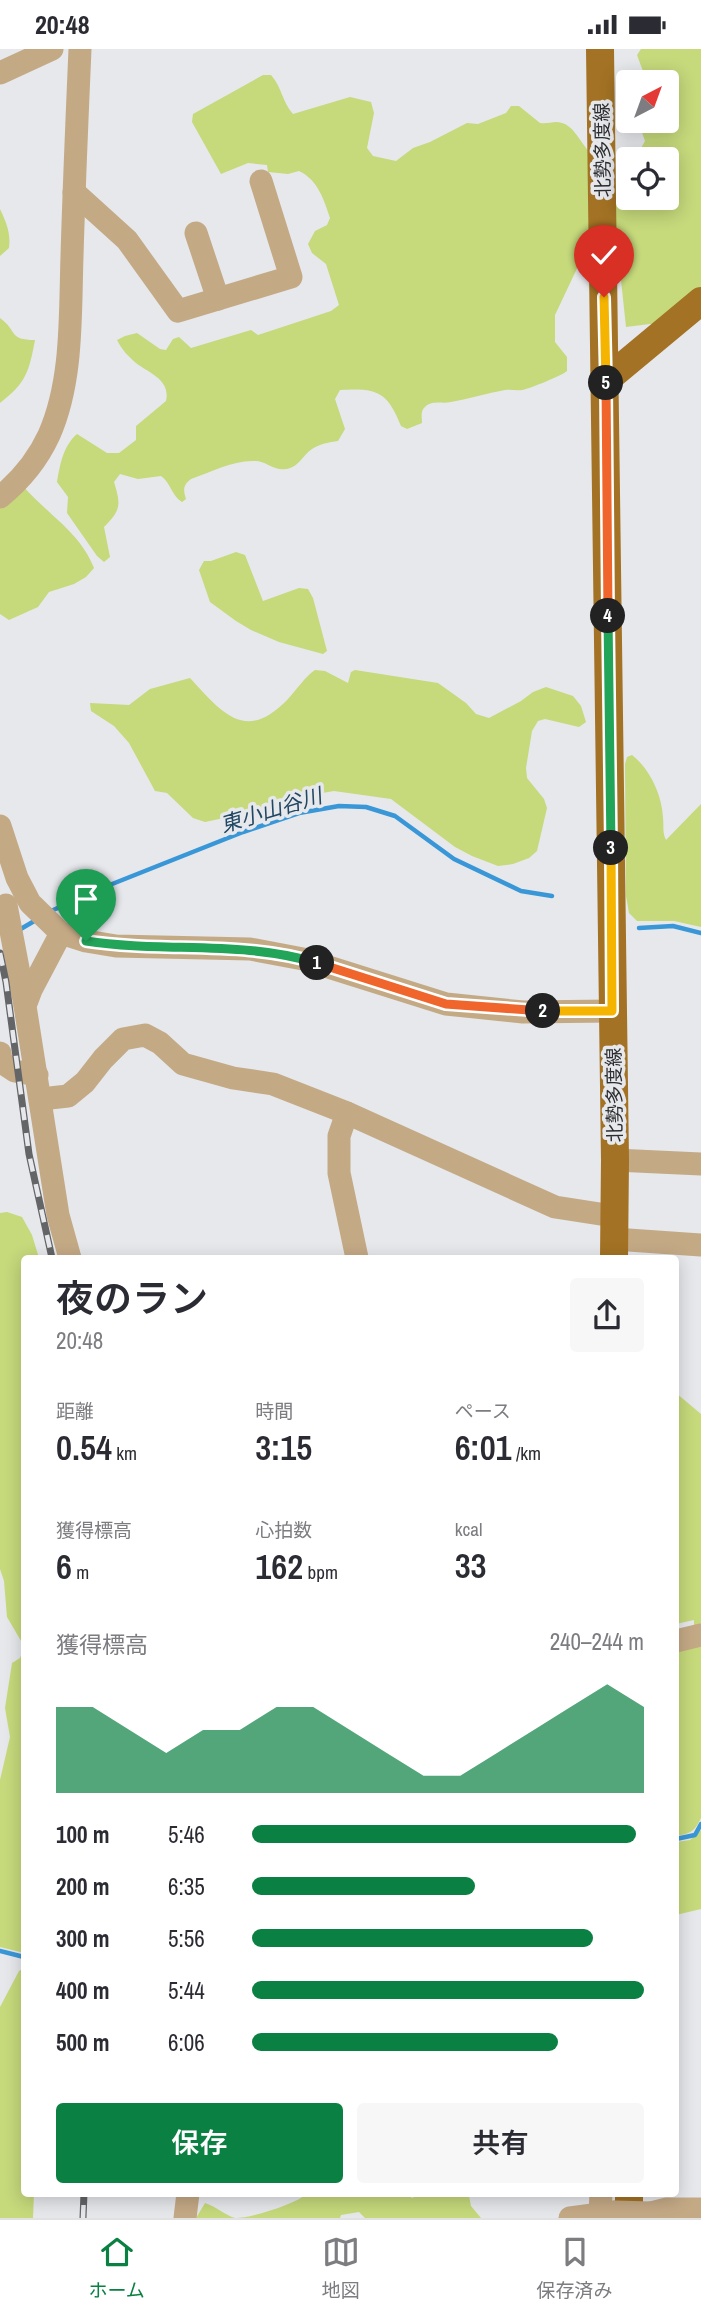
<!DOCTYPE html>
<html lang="ja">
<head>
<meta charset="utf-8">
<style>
	body { margin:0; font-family:"Archivo Narrow","Noto Sans JP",sans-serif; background:#f7f7f7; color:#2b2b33; height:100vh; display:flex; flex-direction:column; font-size:26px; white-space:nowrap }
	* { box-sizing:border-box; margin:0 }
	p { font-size:23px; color:#7c7c81 }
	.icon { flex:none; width:38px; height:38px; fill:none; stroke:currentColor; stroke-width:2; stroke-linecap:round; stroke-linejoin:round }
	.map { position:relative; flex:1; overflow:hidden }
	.sheet { position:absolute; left:21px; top:1206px; width:658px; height:942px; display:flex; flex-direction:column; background:#fff; border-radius:7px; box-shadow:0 4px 18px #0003 }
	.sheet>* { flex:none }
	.needle { width:46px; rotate:41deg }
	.controls { position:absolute; left:616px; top:21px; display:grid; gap:14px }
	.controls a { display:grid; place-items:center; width:63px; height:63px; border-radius:7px; background:#fff; box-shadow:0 4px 18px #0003; font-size:35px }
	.pin { position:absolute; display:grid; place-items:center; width:60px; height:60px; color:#fff; margin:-72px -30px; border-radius:50% 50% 50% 0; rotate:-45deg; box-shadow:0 0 7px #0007 }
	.pin .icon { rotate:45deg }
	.km { position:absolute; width:35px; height:35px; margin:-18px; border-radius:50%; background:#222; color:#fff; font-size:19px; line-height:35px; text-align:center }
	.round { display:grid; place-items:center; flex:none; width:74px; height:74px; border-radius:7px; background:#f7f7f7 }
	.headline { display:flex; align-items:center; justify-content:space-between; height:119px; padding:0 35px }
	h1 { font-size:38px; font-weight:600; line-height:52px }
	.metrics { display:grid; grid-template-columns:repeat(3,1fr); gap:10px; height:119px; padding:7px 35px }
	.metrics div { display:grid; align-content:center }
	.metrics b { font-size:35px; font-weight:600 }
	.metrics small { font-size:19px; font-weight:400 }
	.metrics p { font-size:19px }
	.chart { height:196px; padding:14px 35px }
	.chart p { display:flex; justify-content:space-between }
	.chart svg { width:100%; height:126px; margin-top:7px; fill:#0b8043; opacity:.7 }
	.button { display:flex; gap:14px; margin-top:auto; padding:14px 35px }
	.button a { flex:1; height:80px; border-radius:7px; background:#0b8043; color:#fff; font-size:28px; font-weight:600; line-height:80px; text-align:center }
	.button a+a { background:#f7f7f7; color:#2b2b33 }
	ul { padding:0 35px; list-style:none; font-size:23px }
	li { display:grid; grid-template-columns:112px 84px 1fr; align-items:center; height:52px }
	li i { height:18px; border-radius:9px; background:#0b8043 }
	.status { display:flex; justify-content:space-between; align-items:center; height:49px; padding:0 35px; background:#fff; direction:ltr }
	.status svg { height:19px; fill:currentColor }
	.menu { display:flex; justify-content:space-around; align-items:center; height:98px; border-top:2px solid #e1e1e2; background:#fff; font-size:19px; color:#7c7c81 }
	.menu a { display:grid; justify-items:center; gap:4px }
	.menu .selected { color:#0b8043 }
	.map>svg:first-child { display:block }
	.green { fill:#c6d97b }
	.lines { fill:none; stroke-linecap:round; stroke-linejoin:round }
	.stream { stroke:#3997d7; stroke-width:4.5 }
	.minor { stroke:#c4a985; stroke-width:23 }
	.major { stroke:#a37224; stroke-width:28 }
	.rail-casing { stroke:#636567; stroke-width:7 }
	.rail { stroke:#e6e8ec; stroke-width:4.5; stroke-dasharray:13; stroke-linecap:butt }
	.minor-bridge { stroke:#c4a985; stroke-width:23 }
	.split-1-casing { stroke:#fff; stroke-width:14 }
	.split-2-casing { stroke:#fff; stroke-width:14 }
	.split-3-casing { stroke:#fff; stroke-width:14 }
	.split-4-casing { stroke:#fff; stroke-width:14 }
	.split-5-casing { stroke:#fff; stroke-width:14 }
	.split-6-casing { stroke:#fff; stroke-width:14 }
	.split-1 { stroke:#22a559; stroke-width:9 }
	.split-2 { stroke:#f0652b; stroke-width:9 }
	.split-3 { stroke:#f5b400; stroke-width:9 }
	.split-4 { stroke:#22a559; stroke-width:9 }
	.split-5 { stroke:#f0652b; stroke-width:9 }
	.split-6 { stroke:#f5b400; stroke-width:9 }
	.labels { text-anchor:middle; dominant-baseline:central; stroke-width:7; stroke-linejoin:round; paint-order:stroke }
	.street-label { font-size:19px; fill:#2c2d2e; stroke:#e6e8ec }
	.water-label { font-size:21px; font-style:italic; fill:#214763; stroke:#e6e8ec }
</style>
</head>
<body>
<div class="status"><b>20:48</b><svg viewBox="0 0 49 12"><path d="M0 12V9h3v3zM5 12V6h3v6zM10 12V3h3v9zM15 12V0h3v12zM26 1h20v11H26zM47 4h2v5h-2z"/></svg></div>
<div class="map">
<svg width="701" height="2169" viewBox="0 0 701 2169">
	<rect width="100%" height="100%" fill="#e6e8ec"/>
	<g class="green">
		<polygon points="641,0 701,0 701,242 658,274 626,278 621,231 617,209 614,140 620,124 628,117 628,149 667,149 667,110 635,110 645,92 638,72 667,72 667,33 647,33 637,6"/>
		<path d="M263,26H271C282,38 282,53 293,65L350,48L371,53L374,64L367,99L373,107L396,112L413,99L430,93L467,74L478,75L506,64L511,57H519L540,74C546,75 551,73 557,73C574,74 579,93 590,103V192L555,266V293L567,308V322C563,326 529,340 522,341C516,342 511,340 505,341C487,344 469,350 451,353C442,355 432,351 425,358C420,362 422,369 422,374L407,380L401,377C387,342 377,339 340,341L335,350L345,380L338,392C329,393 320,395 312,400C303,406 298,419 286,420C274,422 266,412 255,412C233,411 211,423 191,430C183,436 183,441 186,450L182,453C171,446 171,434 161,427L138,430L120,425L114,433C121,456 121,461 104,478L110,508L104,513L97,507L67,464L68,448L57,433C60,416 63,397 77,385L107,404H119L136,391V377L166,352C171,331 149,324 136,314C128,307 122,301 117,291L125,287L137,284L160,300L166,301L173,290L179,288L191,299L251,281L258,286L331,262L339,256L326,215L312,204L308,195L315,182L327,176L330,169C324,151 318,131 299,122L288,125L268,123L267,116L248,114L221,125L192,73L193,65Z"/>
		<path d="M0,160C6,173 11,184 9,199L0,207Z"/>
		<path d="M0,269C18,282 8,291 35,291C29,323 26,334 0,354Z"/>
		<path d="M23,437C48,466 80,483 94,519L86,528L74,535L49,543L38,558L9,571L0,565V457Z"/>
		<polygon points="236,503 245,506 263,552 299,539 308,540 313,549 327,602 323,605 279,593 251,581 236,572 210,553 199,521 204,512 211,512"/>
		<path d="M315,621L325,622L348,634L351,623L355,621L438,634L466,654L476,665L489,669L521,652L533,643L546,638L573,647L581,657L586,673L579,678L545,670L538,672L532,682L526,719L527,729L544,750L547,759L537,802L529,809L513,815L498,817L472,807L455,798L391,750L334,742L293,749L252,763L205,773L193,769L167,744L155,742L129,694L114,677L91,662L90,654L129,656L150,640L190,629C223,665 246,694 288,650C297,640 305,628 315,621Z"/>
		<path d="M632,706C650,720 662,746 663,769C664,777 662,783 666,791L701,755V878L674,872H637L629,864L626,847L625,715L627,708Z"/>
		<polygon points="7,1163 22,1168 32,1186 39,1209 24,1209 24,1597 7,1568 4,1532 0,1520 0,1164"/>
		<polygon points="676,1344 701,1365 701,1578 694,1577 694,1571 676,1575"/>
		<path d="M701,1593V1769C695,1782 690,1785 676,1787V1602Z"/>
		<polygon points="24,1599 24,1904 0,1898 0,1731 10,1688 5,1659 12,1614 20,1609"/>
		<polygon points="701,1781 701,1860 676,1866 676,1793 690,1791"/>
		<path d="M24,1919V2103C20,2115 24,2130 24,2144H34L33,2169H0V1958L19,1922Z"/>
		<path d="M308,2144H405L412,2149L424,2144H471L469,2147L471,2157L481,2169H365L359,2163L341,2166L340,2169H196L205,2154C215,2157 227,2167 235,2169C252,2169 296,2155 308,2144Z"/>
	</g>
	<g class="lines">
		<g class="stream">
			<polyline points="49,863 92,843 243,783 299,764 339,757 366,758 395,767 454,810 521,842 552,847"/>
			<polyline points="639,879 673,877 701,884"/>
			<polyline points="19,881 36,871"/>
			<polyline points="676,1790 695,1786 701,1775"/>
			<polyline points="0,1902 24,1908"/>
		</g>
		<g class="minor">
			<polyline points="0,24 52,0"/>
			<polyline points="74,143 127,191 178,262 291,228 261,132"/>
			<polyline points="196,184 218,250"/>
			<path d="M0,448C21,431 38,410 49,386C73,332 70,266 72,207C74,138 77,69 80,0"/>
			<polyline points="0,777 17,829 30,854 61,884 86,892 116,897 250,900 303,910 446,955 523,963 612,962"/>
			<polyline points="6,856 25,956"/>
			<polyline points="61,884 31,941 25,957 58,1166 70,1209"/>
			<polyline points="0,1004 1,1013 15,1022 37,1026"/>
			<polyline points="41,1050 68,1047 85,1033 103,1010 123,990 145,986 160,994 183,1015 233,1029 273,1035 347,1064 555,1158 613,1167"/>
			<polyline points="347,1064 339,1087 339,1124 357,1209"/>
			<polyline points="615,1111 701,1115"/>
			<polyline points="614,1190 701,1196"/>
			<polyline points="676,1592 701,1586"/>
			<polyline points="651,2164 667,2160 701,2160"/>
			<polyline points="600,2165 601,2144"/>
			<polyline points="185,2169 188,2144"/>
			<polyline points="570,2169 615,2163"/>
		</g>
		<g class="major">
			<polyline points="600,0 615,1111 614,1209"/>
			<polyline points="606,331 701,252"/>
			<polyline points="629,2144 629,2169"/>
		</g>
		<g class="rail-casing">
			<g id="rail">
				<polyline points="0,904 6,933 29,1105 52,1209"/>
				<polyline points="83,2169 84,2144"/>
			</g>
		</g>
		<use href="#rail" class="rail"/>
		<polyline class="minor-bridge" points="615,2163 651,2164"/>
	</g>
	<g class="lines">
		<g class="split-1-casing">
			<path id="split-1" d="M86,892C163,904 242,891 317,914"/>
		</g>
		<g class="split-2-casing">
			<polyline id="split-2" points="317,914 446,955 543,962"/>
		</g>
		<g class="split-3-casing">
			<polyline id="split-3" points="543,962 612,962 611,799"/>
		</g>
		<g class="split-4-casing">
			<polyline id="split-4" points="608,567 611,799"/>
		</g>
		<g class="split-5-casing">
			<polyline id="split-5" points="606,334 608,567"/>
		</g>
		<g class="split-6-casing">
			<polyline id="split-6" points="604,248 606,334"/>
		</g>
		<use href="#split-1" class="split-1"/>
		<use href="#split-2" class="split-2"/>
		<use href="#split-3" class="split-3"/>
		<use href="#split-4" class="split-4"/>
		<use href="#split-5" class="split-5"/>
		<use href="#split-6" class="split-6"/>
	</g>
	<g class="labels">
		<g class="street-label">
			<text transform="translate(602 101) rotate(-91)">北勢多度線</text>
			<text transform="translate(614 1046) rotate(-91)">北勢多度線</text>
		</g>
		<g class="water-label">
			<text transform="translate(271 761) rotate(-17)">東小山谷川</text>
		</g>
	</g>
</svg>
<div class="controls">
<a><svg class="needle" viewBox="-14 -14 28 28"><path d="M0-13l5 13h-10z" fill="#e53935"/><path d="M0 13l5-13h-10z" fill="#7c7c81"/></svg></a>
<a><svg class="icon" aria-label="locate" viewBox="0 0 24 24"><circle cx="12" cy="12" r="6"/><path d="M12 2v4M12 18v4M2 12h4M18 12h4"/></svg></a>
</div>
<div class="pin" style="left:86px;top:892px;background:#1e9e55"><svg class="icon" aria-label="arrive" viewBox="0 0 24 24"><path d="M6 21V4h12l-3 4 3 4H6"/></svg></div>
<div class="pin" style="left:604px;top:248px;background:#d93025"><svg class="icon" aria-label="check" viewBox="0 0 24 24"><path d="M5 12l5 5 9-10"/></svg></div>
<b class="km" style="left:317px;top:914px">1</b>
<b class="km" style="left:543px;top:962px">2</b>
<b class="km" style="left:611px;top:799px">3</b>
<b class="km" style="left:608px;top:567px">4</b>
<b class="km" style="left:606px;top:334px">5</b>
<section class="sheet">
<div class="headline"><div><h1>夜のラン</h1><p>20:48</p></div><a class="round"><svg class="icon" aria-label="share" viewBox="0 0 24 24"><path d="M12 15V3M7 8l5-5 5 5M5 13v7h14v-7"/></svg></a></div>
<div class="metrics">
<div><p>距離</p><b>0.54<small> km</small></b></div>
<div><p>時間</p><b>3:15</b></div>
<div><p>ペース</p><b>6:01<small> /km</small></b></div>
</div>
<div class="metrics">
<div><p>獲得標高</p><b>6<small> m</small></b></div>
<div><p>心拍数</p><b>162<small> bpm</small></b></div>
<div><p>kcal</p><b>33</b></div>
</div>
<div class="chart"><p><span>獲得標高</span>240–244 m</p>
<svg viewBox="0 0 160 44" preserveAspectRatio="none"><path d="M0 44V14L10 14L20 22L30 30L40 22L50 22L60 14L70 14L80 22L90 30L100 38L110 38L120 30L130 22L140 14L150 6L160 14V44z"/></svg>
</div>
<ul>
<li><b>100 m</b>5:46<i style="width:98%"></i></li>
<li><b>200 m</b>6:35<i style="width:57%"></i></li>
<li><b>300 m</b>5:56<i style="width:87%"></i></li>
<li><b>400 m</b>5:44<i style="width:100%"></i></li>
<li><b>500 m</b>6:06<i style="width:78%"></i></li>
</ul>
<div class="button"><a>保存</a><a>共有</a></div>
</section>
</div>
<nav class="menu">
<a class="selected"><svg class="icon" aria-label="home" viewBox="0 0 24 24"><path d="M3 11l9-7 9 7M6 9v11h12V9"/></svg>ホーム</a>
<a><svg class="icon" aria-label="map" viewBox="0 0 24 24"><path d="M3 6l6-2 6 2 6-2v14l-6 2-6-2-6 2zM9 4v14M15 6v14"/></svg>地図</a>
<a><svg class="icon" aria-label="saved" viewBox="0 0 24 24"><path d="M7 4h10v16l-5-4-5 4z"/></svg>保存済み</a>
</nav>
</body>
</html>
